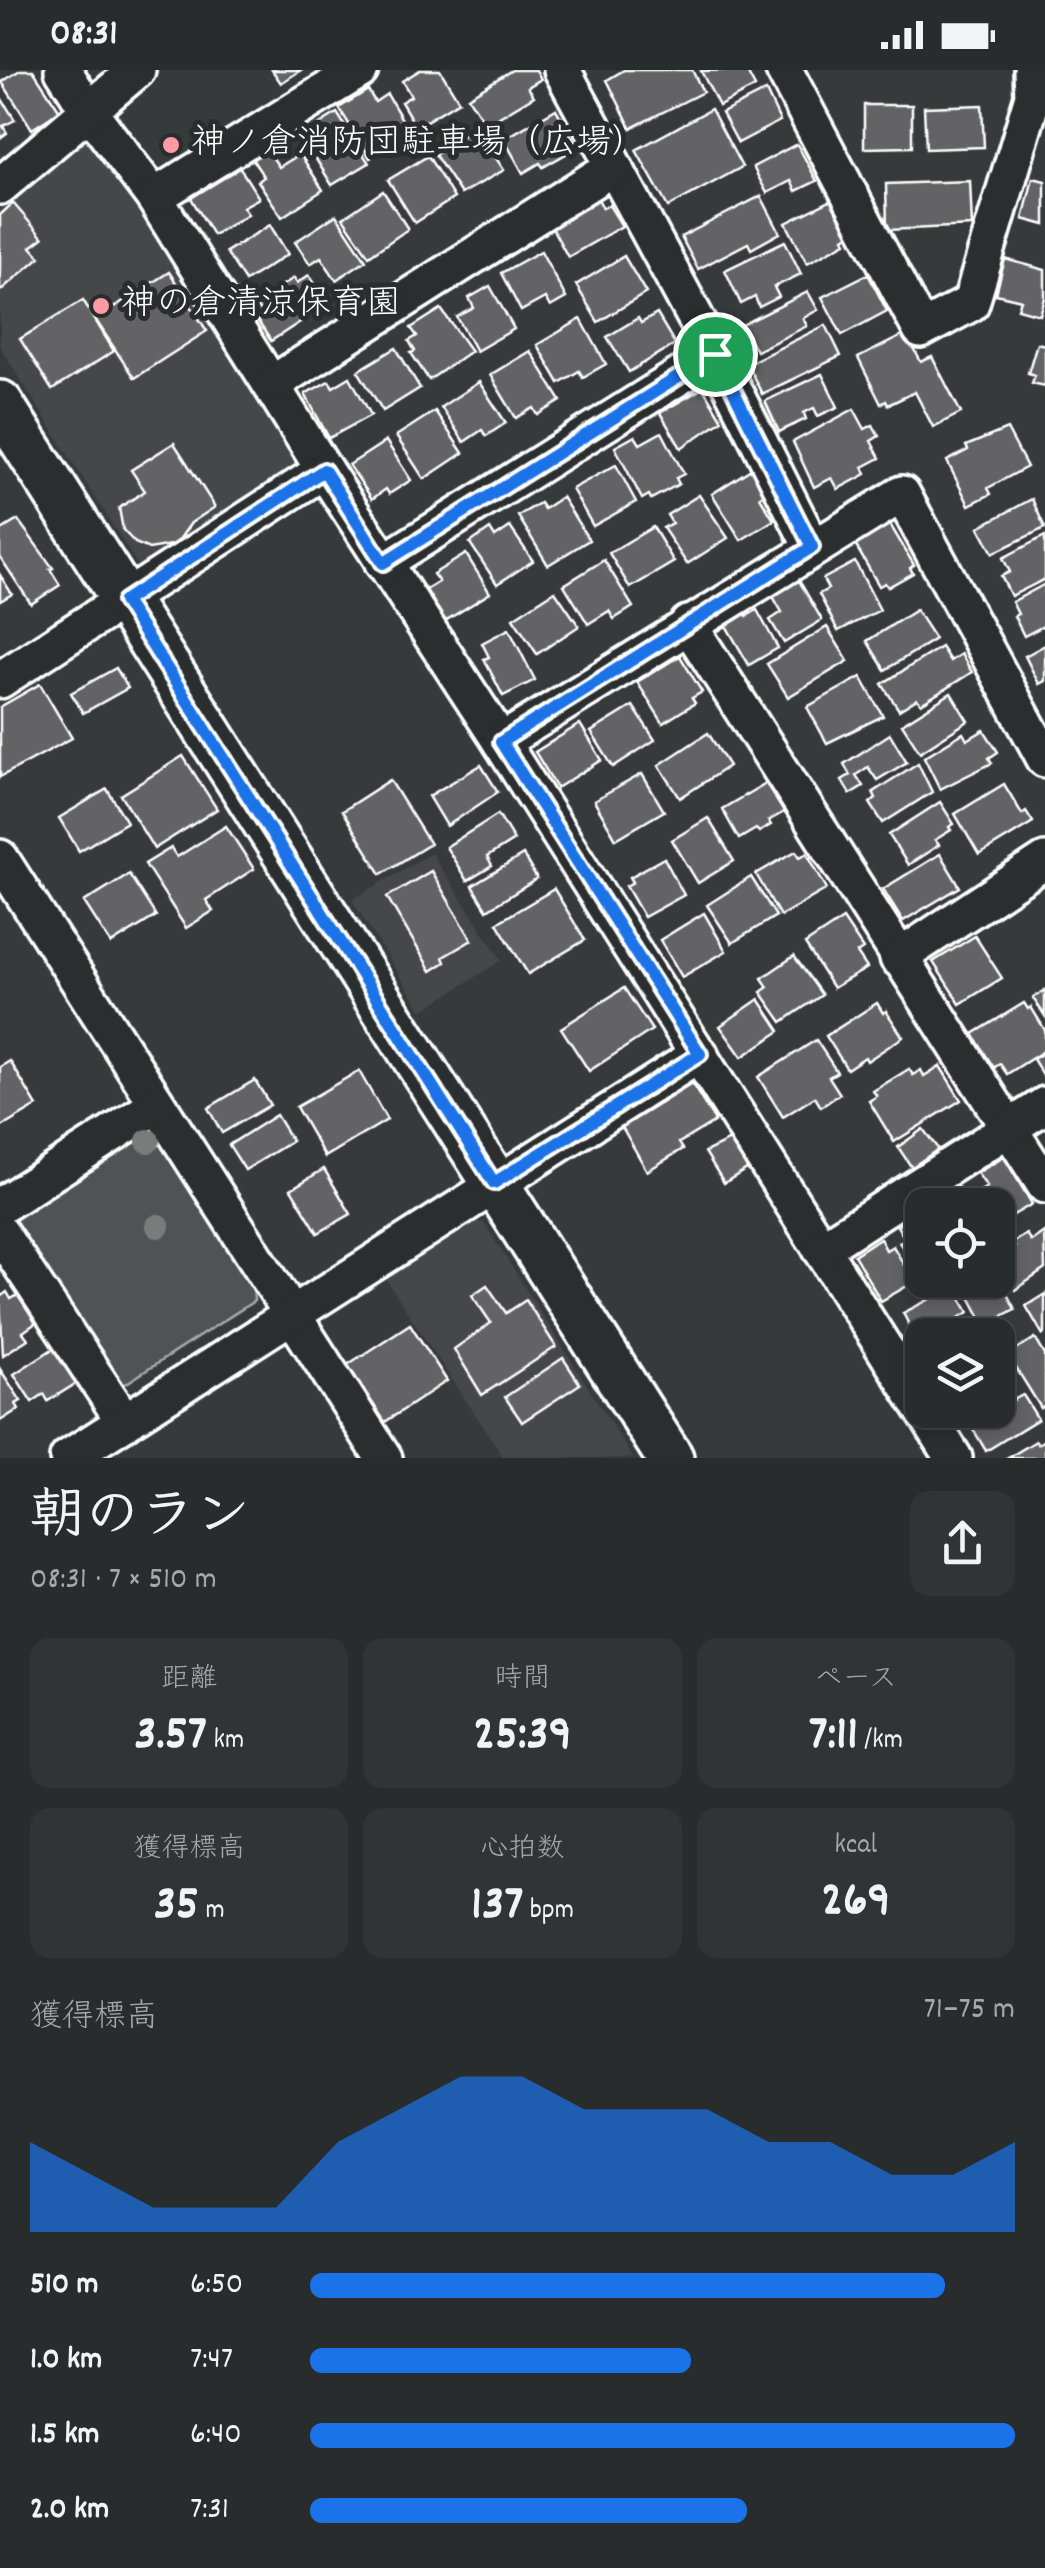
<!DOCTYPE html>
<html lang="ja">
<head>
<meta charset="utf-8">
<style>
	body { margin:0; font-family:Dekko,"Klee One",sans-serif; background:#313434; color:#f1f3f6; height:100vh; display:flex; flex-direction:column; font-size:38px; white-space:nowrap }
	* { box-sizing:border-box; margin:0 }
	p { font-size:32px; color:#a5a7a9 }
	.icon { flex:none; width:55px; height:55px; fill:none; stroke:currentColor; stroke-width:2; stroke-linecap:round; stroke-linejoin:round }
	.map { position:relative; height:1388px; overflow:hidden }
	.sheet { display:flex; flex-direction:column; background:#292c2c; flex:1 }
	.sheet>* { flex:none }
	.fabs { position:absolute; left:905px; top:1118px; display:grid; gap:20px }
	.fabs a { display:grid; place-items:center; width:110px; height:110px; border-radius:20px; background:#292c2c; box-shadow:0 5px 15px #0003,0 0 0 2px #454848; font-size:50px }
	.pin { position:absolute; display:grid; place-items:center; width:85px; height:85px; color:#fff; margin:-42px; border:5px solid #fff; border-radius:50%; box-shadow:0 2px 10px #0007 }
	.round { display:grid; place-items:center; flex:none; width:105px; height:105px; border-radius:20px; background:#313434 }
	.headline { display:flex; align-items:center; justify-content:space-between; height:170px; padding:0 30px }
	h1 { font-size:55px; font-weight:800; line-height:75px }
	.figures { display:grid; grid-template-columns:repeat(3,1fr); gap:15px; height:170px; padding:10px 30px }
	.figures div { display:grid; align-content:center; border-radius:20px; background:#313434; text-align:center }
	.figures b { font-size:50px; font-weight:800 }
	.figures small { font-size:28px; font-weight:400 }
	.figures p { font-size:28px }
	.chart { height:280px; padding:20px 30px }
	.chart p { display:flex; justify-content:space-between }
	.chart svg { width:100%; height:180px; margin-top:10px; fill:#1a73e8; opacity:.7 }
	ul { padding:0 30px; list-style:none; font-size:32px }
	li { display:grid; grid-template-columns:160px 120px 1fr; align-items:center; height:75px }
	li i { height:25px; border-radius:12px; background:#1a73e8 }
	.status { display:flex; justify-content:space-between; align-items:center; height:70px; padding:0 50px; background:#292c2c; direction:ltr }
	.status svg { height:28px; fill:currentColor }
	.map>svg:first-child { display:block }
	.built { fill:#444748 }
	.green { fill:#505354; stroke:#a8a9aa; stroke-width:2.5 }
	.building { fill:#636465; stroke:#fff; stroke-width:2.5 }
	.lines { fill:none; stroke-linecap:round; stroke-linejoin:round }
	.minor-casing { stroke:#fff; stroke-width:42 }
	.tertiary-casing { stroke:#fff; stroke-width:52 }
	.minor { stroke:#2a2d2e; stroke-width:35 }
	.tertiary { stroke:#2a2d2e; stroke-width:45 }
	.tree { fill:#7a7c7c }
	.route-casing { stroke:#fff; stroke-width:20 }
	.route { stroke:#1a73e8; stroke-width:12 }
	.poi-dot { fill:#ff9aa2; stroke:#2a2d2e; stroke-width:4 }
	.labels { text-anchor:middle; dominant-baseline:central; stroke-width:10; stroke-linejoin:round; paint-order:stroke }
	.poi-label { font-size:35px; fill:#fff; stroke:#2a2d2e; text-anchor:start }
</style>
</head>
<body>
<div class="status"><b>08:31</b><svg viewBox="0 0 49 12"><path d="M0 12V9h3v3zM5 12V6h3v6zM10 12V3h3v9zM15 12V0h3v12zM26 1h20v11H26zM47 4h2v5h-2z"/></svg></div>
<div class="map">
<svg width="1045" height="1388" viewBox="0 0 1045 1388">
	<rect width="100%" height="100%" fill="#373a3b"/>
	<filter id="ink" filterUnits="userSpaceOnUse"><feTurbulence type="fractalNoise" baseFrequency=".01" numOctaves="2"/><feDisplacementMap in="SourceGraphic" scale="20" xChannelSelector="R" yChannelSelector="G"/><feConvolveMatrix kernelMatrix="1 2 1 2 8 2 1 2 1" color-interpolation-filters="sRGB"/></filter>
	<g filter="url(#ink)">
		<g class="built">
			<polygon points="77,70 97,73 304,395 150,498 137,494 0,277 0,134"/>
			<polygon points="431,783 502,890 422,941 352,830"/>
			<polygon points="469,1151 484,1153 633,1388 504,1388 383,1205"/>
		</g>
		<polygon class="green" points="148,1060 160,1065 253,1210 254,1231 122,1316 11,1159 15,1142"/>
		<g class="building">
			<polygon points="20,0 33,0 60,41 32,59 2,12"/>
			<polygon points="272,0 301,0 281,13"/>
			<polygon points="420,0 440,0 459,31 416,57 401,32 411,26 402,11"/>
			<polygon points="512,0 536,0 541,9 528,17 534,26 486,55 468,27"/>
			<polygon points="624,0 692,0 703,22 631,58 607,10"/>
			<polygon points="746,0 755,17 719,36 701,1"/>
			<polygon points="368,20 375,32 387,24 403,51 400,53 408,65 370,88 339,38"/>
			<polygon points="766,21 780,51 738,73 722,43"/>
			<polygon points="0,26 15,50 3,56 7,63 0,68"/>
			<polygon points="864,35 912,35 912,77 864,78"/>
			<polygon points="982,35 984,77 926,79 924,37"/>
			<polygon points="556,39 578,77 543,97 540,93 523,103 504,69"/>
			<polygon points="711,39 742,97 668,137 636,80"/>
			<polygon points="337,43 369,93 332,115 309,78 322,69 315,57"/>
			<polygon points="475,57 504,100 461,124 435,85"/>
			<polygon points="797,74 817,111 796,121 791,111 767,123 753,97"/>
			<polygon points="267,79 279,97 300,84 323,120 282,147 258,111 264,107 252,89"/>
			<polygon points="428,86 454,128 415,153 388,110"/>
			<polygon points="240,98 259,128 243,137 248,144 213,165 191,128"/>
			<polygon points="1033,108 1045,111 1045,155 1023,149"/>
			<polygon points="970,111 972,156 887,160 886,114"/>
			<polygon points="383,121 408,159 369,186 343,148"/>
			<polygon points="761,126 780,163 751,179 748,173 698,199 681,167"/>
			<polygon points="598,129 603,138 609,135 622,156 568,187 551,156"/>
			<polygon points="832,130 850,164 844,168 846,172 807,193 786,153"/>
			<polygon points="13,133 43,168 31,177 40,187 0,221 0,145"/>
			<polygon points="336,145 366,190 336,210 321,187 310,194 295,172"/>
			<polygon points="270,155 288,184 245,211 226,182"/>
			<polygon points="785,171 801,204 774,217 779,227 759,237 755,227 741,234 725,200"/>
			<polygon points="541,181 566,228 550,237 545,228 521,241 501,203"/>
			<polygon points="624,186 646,223 598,252 576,215"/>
			<polygon points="1005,189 1045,200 1045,228 1040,245 1018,239 1021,230 996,224"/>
			<polygon points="169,202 207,261 134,308 95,249"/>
			<polygon points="868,204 887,241 842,265 822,227"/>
			<polygon points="309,205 322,224 307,234 314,243 271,271 257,250 263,246 254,233 294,208 297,213"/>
			<polygon points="490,216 514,259 476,281 457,247 474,238 469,228"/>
			<polygon points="808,222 818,240 803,248 807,256 756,281 742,255"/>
			<polygon points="83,230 114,281 52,320 20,269"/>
			<polygon points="441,239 471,281 429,310 411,283 415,281 409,271 417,266 411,258"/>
			<polygon points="657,244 675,274 629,302 607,267 638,248 641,253"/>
			<polygon points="581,249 606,294 583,307 579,301 559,313 537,275"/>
			<polygon points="826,255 841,286 762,324 747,294"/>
			<polygon points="906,264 921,292 932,287 961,343 933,357 915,322 888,335 886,331 881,334 858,288"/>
			<polygon points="1037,273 1045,275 1045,316 1032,313 1035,305 1028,303"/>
			<polygon points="396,278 420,318 383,341 358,301"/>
			<polygon points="530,281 561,331 538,345 534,338 516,348 490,305"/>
			<polygon points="822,304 838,337 818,346 814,338 804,343 806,349 779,362 765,331"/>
			<polygon points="350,307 371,345 329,368 305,324 329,311 333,317"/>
			<polygon points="479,312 506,353 486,366 482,360 464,372 441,337"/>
			<polygon points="703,318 722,350 681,378 660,343"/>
			<polygon points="854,339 865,359 873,355 879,366 871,371 880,388 863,397 866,404 838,419 832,408 814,417 793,372"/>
			<polygon points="435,341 463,383 424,409 396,366"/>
			<polygon points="1007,359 1027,397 988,418 991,424 969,435 947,391 968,380 966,376"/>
			<polygon points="662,362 684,404 676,408 679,414 651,429 649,425 642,429 615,377 635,366 640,374"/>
			<polygon points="386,371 411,410 389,424 386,419 372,429 349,395"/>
			<polygon points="174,373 215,437 191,453 176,474 149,479 135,473 123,460 119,438 145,421 131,400"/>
			<polygon points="616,395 636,432 593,456 572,419"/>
			<polygon points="751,399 766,423 760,427 774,450 741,470 712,424"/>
			<polygon points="699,425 728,468 687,494 663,458 672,453 667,445"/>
			<polygon points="562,427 589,470 548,495 518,446 540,433 544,439"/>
			<polygon points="1032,429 1045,458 993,483 979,457"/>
			<polygon points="18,450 53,498 50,499 60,515 31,534 0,487 0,461"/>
			<polygon points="888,451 914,495 910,498 913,503 888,517 885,513 879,516 853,471"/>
			<polygon points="510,457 533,491 497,514 470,473 490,459 495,467"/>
			<polygon points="653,457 674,492 630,518 609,483"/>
			<polygon points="1045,466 1045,509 1011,526 1001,506 1010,502 1003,488"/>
			<polygon points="466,484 490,523 445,551 426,520 439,512 433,504"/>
			<polygon points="604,490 633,537 614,549 609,541 588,554 564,515"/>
			<polygon points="855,492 880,540 838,561 819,524 828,519 823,509"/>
			<polygon points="0,505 12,524 0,531"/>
			<polygon points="797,507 822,550 784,573 770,550 782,542 771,523"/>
			<polygon points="1045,514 1045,555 1024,566 1014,546 1018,544 1012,532"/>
			<polygon points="555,521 579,556 537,584 513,548"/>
			<polygon points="757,540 778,578 749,595 725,554 745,542 747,546"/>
			<polygon points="916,540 935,569 885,600 867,571"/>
			<polygon points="827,557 848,591 788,627 767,594"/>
			<polygon points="509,559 535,610 503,626 484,589 489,587 482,573"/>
			<polygon points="1045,575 1045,611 1039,614 1025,586"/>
			<polygon points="941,577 950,591 961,584 972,602 921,634 917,629 899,640 882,614"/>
			<polygon points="680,586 702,622 692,628 695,633 663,653 637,612"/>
			<polygon points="116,598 128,618 83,643 71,623"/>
			<polygon points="861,607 883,646 827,673 807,637"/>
			<polygon points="40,614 72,668 0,707 0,637"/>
			<polygon points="951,623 968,651 920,682 902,654"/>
			<polygon points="633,636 655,670 613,697 591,662"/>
			<polygon points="580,654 602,690 557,718 535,682"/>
			<polygon points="984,660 998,682 989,688 992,693 940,719 924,687 963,663 967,670"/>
			<polygon points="708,663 729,696 680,728 659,695"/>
			<polygon points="890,664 907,692 877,710 868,697 856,705 863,716 850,724 842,710 850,705 844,694"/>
			<polygon points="183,686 217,739 154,779 121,725"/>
			<polygon points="918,693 932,722 883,753 870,733 876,728 873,722"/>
			<polygon points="481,695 498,722 447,756 429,726"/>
			<polygon points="642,704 664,741 616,769 594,731"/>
			<polygon points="390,710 430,774 381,804 342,741"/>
			<polygon points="766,713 784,742 768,751 771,755 759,762 756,759 739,769 722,739"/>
			<polygon points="1004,714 1022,744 1026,741 1033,752 979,785 955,744"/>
			<polygon points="107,719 127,752 79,781 59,748"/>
			<polygon points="940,732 954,754 949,757 951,760 935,770 939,775 908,795 889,765"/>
			<polygon points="498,744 514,770 487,787 492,796 467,811 446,777"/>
			<polygon points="708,748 734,791 698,813 672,770"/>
			<polygon points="226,756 254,799 206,830 213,841 186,858 145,794 171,778 177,787"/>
			<polygon points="796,781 800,787 807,783 827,819 780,846 756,804"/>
			<polygon points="940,784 960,817 903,851 883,819"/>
			<polygon points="523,785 537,809 487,840 472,816"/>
			<polygon points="664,788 684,825 644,847 626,816 633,812 630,807"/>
			<polygon points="431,801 472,870 443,887 445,892 431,901 387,827"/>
			<polygon points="129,804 156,846 111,874 84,832"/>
			<polygon points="751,807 776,846 732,873 707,835"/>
			<polygon points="554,819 585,870 528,904 497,853"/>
			<polygon points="704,843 726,881 682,907 660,870"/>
			<polygon points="843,849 863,879 857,883 867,898 833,918 805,874"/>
			<polygon points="975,866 1002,908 960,934 933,892"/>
			<polygon points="794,886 822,925 782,952 761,922 768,917 762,908"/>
			<polygon points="624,918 652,960 589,1001 561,958"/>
			<polygon points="1045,920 1045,946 1033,928"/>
			<polygon points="759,929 780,961 742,987 720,956"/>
			<polygon points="877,933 883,943 886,941 903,967 867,991 865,987 847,999 826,966"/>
			<polygon points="1024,933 1028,939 1031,937 1045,960 1045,980 1007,1004 1000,994 993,998 973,964"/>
			<polygon points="816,970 837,1002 829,1007 840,1024 821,1037 815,1027 783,1047 758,1007"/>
			<polygon points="1045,982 1045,1009 1033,989"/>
			<polygon points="10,991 37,1036 0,1058 0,997"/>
			<polygon points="940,996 961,1030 894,1072 869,1031 877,1026 873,1021 909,999 913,1005 921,1000 924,1006"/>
			<polygon points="359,1001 387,1050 325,1087 296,1037"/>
			<polygon points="255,1010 270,1035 222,1063 208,1038"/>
			<polygon points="692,1014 715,1051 679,1073 683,1079 647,1101 622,1057"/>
			<polygon points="276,1045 292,1071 245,1100 229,1075"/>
			<polygon points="923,1059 938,1079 912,1098 898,1077"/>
			<polygon points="732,1069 750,1097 724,1113 705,1082"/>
			<polygon points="1004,1087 1032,1134 998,1154 998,1135 982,1135 975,1124 987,1117 977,1103"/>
			<polygon points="324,1099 351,1144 318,1163 291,1119"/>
			<polygon points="958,1117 969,1135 940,1135 937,1131"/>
			<polygon points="920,1141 922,1144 922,1209 899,1172 905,1169 897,1156"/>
			<polygon points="1044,1162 1045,1199 1015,1220 998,1194 998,1188 1015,1177 1012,1173 1026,1164 1031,1171"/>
			<polygon points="880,1168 886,1180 893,1176 914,1212 881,1231 854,1185"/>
			<polygon points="998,1207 1015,1239 985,1255 961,1210 998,1210"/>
			<polygon points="487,1215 506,1243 526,1230 556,1277 482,1325 454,1279 491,1253 472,1225"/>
			<polygon points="954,1217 969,1242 929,1265 922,1265 918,1272 903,1243"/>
			<polygon points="7,1222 11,1229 18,1225 36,1253 23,1262 28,1269 3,1285 0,1227"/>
			<polygon points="1045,1224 1045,1263 1043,1265 1026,1236"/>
			<polygon points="410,1254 447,1311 385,1352 347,1295"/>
			<polygon points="1035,1268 1045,1285 1045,1336 1041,1338 1008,1285"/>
			<polygon points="57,1276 80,1311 48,1331 44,1324 32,1332 14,1304"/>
			<polygon points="563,1288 580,1314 522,1352 505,1327"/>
			<polygon points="0,1299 21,1331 16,1334 19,1339 0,1351"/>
			<polygon points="1023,1325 1038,1349 986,1381 973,1359 980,1355 977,1349"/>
			<polygon points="1045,1370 1045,1388 1008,1388 1036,1371 1038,1374"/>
		</g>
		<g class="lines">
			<g class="minor-casing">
				<g id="minor">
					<polyline points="63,0 89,41 154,127 324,400 501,672 922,1338"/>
					<polyline points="562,0 715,284 812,477"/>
					<polyline points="784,0 921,260 971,233 1033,26 1032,0"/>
					<polyline points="0,116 137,0"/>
					<polyline points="154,127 360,0"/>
					<polyline points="272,314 613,97"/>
					<polyline points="383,493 715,284"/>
					<polyline points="688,554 1045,1115"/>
					<polyline points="0,610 324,400"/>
					<polyline points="501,672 902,424 1045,689"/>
					<polyline points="0,788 384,1388"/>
					<polyline points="898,888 1045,791"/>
					<polyline points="0,1136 157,1035"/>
					<polyline points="0,1163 125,1352"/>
					<polyline points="821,1179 1045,1035"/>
					<polyline points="924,1340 954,1388"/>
					<polyline points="68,1388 700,984"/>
				</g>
			</g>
			<g class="tertiary-casing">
				<polyline id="tertiary" points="0,334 670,1388"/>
			</g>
			<use href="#minor" class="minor"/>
			<use href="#tertiary" class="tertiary"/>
		</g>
		<g class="tree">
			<circle cx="148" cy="1071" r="12"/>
			<circle cx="158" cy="1156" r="12"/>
		</g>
	</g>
	<g class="lines" filter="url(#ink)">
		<g class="route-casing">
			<polygon id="route" points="715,284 812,477 501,672 700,984 494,1113 124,531 324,400 383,493"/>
		</g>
		<use href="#route" class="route"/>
	</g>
	<g class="poi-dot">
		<circle cx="171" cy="75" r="10"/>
		<circle cx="101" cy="236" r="10"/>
	</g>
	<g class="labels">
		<g class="poi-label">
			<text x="191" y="75">神ノ倉消防団駐車場（広場）</text>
			<text x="121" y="236">神の倉清涼保育園</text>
		</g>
	</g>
</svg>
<div class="fabs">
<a><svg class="icon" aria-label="locate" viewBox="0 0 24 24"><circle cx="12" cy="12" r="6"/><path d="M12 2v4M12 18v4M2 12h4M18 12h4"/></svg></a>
<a><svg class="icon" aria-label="layers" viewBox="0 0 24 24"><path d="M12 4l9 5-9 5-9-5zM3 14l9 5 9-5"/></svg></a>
</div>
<div class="pin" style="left:715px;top:284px;background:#1e9e55"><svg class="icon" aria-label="arrive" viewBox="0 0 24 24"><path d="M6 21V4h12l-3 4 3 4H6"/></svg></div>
</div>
<section class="sheet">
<div class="headline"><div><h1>朝のラン</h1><p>08:31 · 7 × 510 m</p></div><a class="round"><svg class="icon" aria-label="share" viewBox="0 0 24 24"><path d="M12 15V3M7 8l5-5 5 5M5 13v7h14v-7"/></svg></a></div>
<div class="figures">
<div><p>距離</p><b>3.57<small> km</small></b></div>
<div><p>時間</p><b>25:39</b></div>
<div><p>ペース</p><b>7:11<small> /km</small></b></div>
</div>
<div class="figures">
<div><p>獲得標高</p><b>35<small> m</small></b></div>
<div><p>心拍数</p><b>137<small> bpm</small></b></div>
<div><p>kcal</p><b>269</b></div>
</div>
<div class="chart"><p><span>獲得標高</span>71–75 m</p>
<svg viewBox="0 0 160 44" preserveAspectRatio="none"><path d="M0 44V22L10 30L20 38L30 38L40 38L50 22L60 14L70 6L80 6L90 14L100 14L110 14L120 22L130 22L140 30L150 30L160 22V44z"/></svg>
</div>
<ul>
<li><b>510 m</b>6:50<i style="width:90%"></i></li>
<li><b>1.0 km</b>7:47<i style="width:54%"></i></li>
<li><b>1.5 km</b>6:40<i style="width:100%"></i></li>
<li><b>2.0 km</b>7:31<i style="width:62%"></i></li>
</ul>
</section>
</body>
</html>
